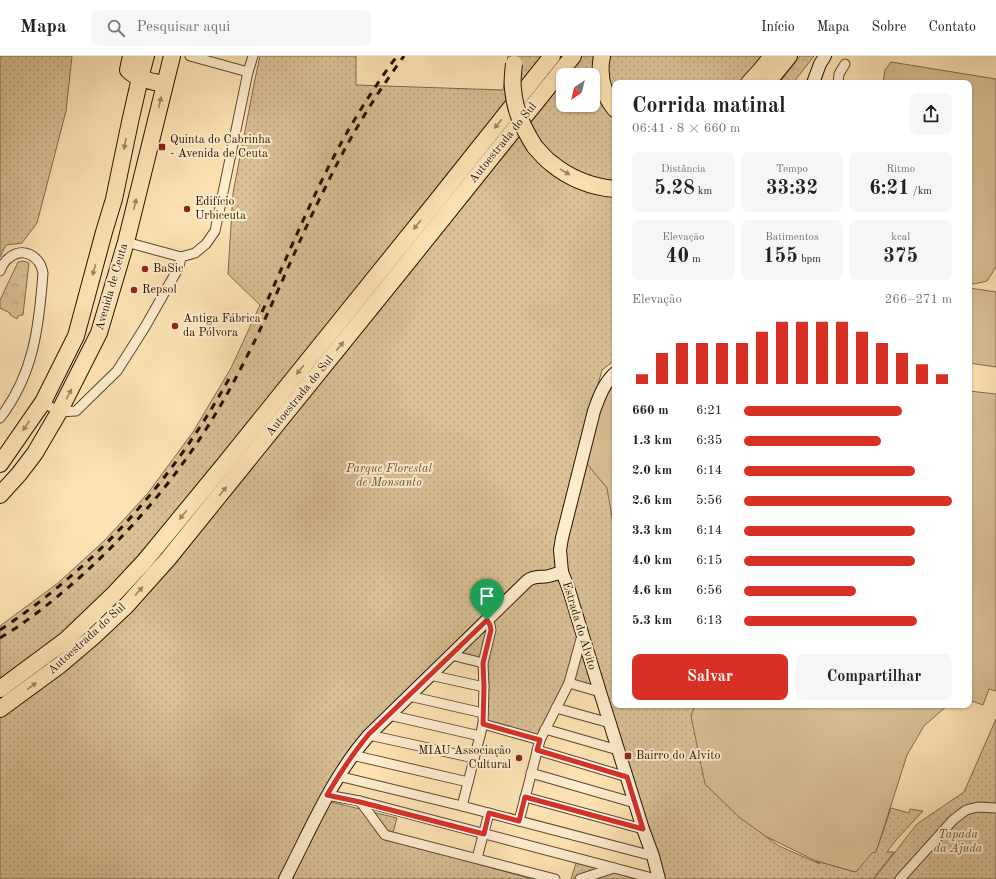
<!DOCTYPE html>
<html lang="pt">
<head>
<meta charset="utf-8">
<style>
	body { margin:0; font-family:"Old Standard TT",serif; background:#f6f6f6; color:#222; height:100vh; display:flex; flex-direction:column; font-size:15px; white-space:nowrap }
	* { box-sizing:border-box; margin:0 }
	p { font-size:13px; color:#767676 }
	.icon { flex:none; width:22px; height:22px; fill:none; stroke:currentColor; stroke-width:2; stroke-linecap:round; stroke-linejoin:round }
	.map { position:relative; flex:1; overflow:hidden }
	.sheet { position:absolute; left:612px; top:24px; width:360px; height:628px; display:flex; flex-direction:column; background:#fff; border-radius:8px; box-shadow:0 1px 3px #0004 }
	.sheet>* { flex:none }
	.needle { width:26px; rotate:215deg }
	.controls { position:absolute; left:556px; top:12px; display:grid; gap:8px }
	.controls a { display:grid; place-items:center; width:44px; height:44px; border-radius:8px; background:#fff; box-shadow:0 1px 3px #0004; font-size:20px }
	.pin { position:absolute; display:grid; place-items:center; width:34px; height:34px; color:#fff; margin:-41px -17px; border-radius:50% 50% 50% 0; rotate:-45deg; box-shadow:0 0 4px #0007 }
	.pin .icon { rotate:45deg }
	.round { display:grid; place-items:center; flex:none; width:42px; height:42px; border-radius:8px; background:#f6f6f6 }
	.head { display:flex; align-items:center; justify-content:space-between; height:68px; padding:0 20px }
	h1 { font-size:22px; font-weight:800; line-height:30px }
	.figures { display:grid; grid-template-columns:repeat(3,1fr); gap:6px; height:68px; padding:4px 20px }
	.figures div { display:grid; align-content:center; border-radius:8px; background:#f6f6f6; text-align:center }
	.figures b { font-size:20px; font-weight:800 }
	.figures small { font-size:11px; font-weight:400 }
	.figures p { font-size:11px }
	.chart { height:112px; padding:8px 20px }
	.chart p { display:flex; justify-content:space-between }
	.chart svg { width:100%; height:72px; margin-top:4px; stroke:#d93025; stroke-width:6 }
	.action { display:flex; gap:8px; margin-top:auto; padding:8px 20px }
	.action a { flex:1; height:46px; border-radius:8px; background:#d93025; color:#fff; font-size:16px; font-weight:800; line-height:46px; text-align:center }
	.action a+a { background:#f6f6f6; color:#222 }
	ul { padding:0 20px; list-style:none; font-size:13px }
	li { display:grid; grid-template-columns:64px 48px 1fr; align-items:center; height:30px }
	li i { height:10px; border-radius:5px; background:#d93025 }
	header { display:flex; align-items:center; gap:24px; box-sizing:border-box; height:56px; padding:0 20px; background:#fff; border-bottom:1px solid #e0e0e0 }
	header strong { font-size:19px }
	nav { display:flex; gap:22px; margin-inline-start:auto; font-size:14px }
	.search { width:280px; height:36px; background:#f6f6f6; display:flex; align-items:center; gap:10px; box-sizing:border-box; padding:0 14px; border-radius:8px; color:#767676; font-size:15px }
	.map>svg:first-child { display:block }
	.grass { fill:#d9c095; stroke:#806a4a }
	.forest { fill:url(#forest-crowns); stroke:#806a4a }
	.park { fill:url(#park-dots); stroke:#806a4a; fill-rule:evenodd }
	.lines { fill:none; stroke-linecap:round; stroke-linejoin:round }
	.street-casing { stroke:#5d472d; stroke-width:11 }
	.secondary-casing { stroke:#281300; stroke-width:14 }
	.highway-casing { stroke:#281300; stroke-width:18 }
	.street { stroke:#feedce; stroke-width:9 }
	.secondary { stroke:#feedce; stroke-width:12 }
	.highway { stroke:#fde3b3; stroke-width:16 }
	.rail { stroke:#281300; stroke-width:3; stroke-dasharray:7 7; stroke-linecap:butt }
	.highway-bridge-casing { stroke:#281300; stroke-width:18; stroke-linecap:butt }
	.highway-bridge { stroke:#fde3b3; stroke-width:16 }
	.oneway { fill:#9d8562 }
	.route-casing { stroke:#fff; stroke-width:8 }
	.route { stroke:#d93025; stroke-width:5 }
	.poi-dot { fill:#8f2418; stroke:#feedce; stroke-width:1.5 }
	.labels { text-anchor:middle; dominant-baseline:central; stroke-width:4; stroke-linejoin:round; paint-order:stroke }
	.poi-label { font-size:12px; fill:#281300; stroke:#feedce; text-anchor:start }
	.street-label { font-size:12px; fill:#281300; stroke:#feedce }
	.park-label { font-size:12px; font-style:italic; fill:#665034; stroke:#feedce }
</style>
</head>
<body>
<header>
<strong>Mapa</strong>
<div class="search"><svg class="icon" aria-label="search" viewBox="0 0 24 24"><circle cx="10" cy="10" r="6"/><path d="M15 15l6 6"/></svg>Pesquisar aqui</div>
<nav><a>Início</a><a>Mapa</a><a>Sobre</a><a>Contato</a></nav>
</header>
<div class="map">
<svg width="996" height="823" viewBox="0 0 996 823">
	<defs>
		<pattern id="forest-crowns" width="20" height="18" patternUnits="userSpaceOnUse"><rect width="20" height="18" fill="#d9c095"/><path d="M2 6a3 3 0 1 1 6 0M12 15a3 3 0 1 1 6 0" fill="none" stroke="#baa47f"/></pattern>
		<pattern id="park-dots" width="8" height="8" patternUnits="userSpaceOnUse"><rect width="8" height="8" fill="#d9c095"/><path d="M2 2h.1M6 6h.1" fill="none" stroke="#baa47f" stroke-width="1.8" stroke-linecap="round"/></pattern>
	</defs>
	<rect width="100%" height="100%" fill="#fde3b3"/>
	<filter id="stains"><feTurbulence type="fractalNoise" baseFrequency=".005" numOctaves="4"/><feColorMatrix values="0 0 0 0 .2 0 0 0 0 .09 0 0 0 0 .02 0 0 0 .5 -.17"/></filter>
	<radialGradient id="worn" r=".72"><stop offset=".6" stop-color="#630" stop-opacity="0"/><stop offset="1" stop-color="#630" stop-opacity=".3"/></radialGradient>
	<g class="grass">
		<polygon points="891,6 996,23 996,211 987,225 974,228 969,227 969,27 883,27 885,14"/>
		<polygon points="969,232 996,236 996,311 969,307"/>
		<polygon points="615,325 615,600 570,476 599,355 609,330"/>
		<polygon points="969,335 996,338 996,635 989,633 983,649 969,644"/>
		<polygon points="690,649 948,649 924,670 907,699 872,809 855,816 816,805 761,778 725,751 699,723 688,655"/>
	</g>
	<g class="forest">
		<polygon points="800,0 814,0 793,27 779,27"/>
		<polygon points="23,205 29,207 23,259 18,260 17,263 10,259 10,257 0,252 0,244 18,206"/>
	</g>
	<g class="park">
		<polygon points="0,0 72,0 66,55 37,167 22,187 6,189 0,201"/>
		<path d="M260,0H356V29L503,34L508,0H780L758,27H615V304L602,314L579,398L607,432L615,479V649H695L691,660L705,728L739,761L779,790L820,808L816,805L855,816L857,815L872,797L876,796L891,752L909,757L910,753L923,755L896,784L887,796H894L873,823H661L604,636L573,628L543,684L483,669L486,606L458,598L356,696L323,744L397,762L391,784L532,823H0V570L58,527L105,484L148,437L193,376L231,312L260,249L228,218L233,137L255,23ZM563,19H593V49H563Z"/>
		<polygon points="996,663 996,823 874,823 917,768 964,736"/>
		<polygon points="576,807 640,823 571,823"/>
	</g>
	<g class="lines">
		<g class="street-casing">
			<g id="street">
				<polyline points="190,0 248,16"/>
				<polyline points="838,27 839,18 845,8"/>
				<polyline points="126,186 181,201"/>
				<path d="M0,215C2,210 4,205 9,202C23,190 40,200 43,217C39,270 34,318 0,362"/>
				<polyline points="43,346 59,356 76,355 117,315 145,271 179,211 181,201 195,197 206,188 215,175 248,16 253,0"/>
				<polyline points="451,599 483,607"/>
				<polyline points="430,619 484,631"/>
				<polyline points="569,627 600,636"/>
				<polyline points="409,640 483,657"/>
				<polyline points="556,652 610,667"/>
				<polyline points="389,659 480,680"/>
				<polyline points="483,668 540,684"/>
				<polyline points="545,673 618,694"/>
				<polyline points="369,679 474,702"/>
				<polyline points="537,694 627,721"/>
				<polyline points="352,699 468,726"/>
				<polyline points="531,717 635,747"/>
				<polyline points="338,720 462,750 653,800"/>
				<polyline points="327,739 360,745 656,823"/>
				<polyline points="525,741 643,773"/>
				<polyline points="360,745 385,779 555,823"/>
				<polyline points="462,750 483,668 484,631 483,607 491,574 490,569 487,564"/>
				<polyline points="519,765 540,684 569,627 581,583 583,581"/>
				<polyline points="477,802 489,757"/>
				<polyline points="580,823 614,812"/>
				<polyline points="900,823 953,764 966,754 978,751 996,752"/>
			</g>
		</g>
		<g class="secondary-casing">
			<g id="secondary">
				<polyline points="813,27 820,8 825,0"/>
				<path d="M615,317C604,327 599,341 594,355L562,482L560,494L562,516L569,534L600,636L643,773L653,800L659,823"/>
				<path d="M285,823C311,773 332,721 369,679L527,525C535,519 540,522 549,520C554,519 558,517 562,516"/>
			</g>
		</g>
		<g class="highway-casing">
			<g id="highway">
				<path d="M131,0L128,14C138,24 151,25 164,28"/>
				<path d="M602,0C598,19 603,38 615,53"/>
				<polyline points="749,27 760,15 772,0"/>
				<polyline points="767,27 789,0"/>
				<path d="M535,91C540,96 545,103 551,107C569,122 592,131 615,133"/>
				<polyline points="0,408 43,346 76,280 104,176 114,143 130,66 140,22 146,0"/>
				<polyline points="0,439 19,418 35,397 59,356 99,277 126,186 172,0"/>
				<polyline points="0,633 66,584 115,537 144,506 223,410 435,147 552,0"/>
				<polyline points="0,653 60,609 93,581 126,550 168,503 395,222 573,0"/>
			</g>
		</g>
		<use href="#street" class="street"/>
		<use href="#secondary" class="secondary"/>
		<use href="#highway" class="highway"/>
		<g class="rail">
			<path d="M262,256C285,206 306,155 331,106C350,69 372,34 397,0"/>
			<path d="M0,574C98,509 173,424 230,321"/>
			<path d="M0,582C33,562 63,537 91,511C154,452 203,387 242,310C273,251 296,189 326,130C348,84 374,41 404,0"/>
		</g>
		<g class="highway-bridge-casing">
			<path id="highway-bridge" d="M514,8C513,16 512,25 513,33C515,56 523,72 535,91"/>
		</g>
		<use href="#highway-bridge" class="highway-bridge"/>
	</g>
	<defs><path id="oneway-solid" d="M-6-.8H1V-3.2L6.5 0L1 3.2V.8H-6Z"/></defs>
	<g class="oneway">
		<use href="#oneway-solid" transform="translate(160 46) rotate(-77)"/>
		<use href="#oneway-solid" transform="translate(498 68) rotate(129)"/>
		<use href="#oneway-solid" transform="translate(125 88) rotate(101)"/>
		<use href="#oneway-solid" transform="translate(565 116) rotate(31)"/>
		<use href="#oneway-solid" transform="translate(135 148) rotate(-76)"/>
		<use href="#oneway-solid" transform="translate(417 169) rotate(129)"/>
		<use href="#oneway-solid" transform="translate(94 214) rotate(105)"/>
		<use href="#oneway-solid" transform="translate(340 290) rotate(-51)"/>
		<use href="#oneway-solid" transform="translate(300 314) rotate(129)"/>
		<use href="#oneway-solid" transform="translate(69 338) rotate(-63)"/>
		<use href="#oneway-solid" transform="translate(26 370) rotate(124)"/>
		<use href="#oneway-solid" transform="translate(223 435) rotate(-51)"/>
		<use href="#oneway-solid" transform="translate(183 459) rotate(129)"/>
		<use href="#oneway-solid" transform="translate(139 535) rotate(-48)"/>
		<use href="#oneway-solid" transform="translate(32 630) rotate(-36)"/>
	</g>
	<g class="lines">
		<g class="route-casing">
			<path id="route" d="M487,564L490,569L491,574L483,607L484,631L483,668L540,684L537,694L627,721L643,773L525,741L519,765L489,757L484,778L360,746L327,739C340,717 353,697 369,678Z"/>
		</g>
		<use href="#route" class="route"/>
	</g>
	<g class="poi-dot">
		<rect x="158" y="87" width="8" height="8" rx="2"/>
		<circle cx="187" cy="153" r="4"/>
		<circle cx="145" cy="213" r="4"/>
		<circle cx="134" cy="234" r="4"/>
		<circle cx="175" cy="270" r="4"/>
		<rect x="624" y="696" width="8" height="8" rx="2"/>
		<circle cx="519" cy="702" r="4"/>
	</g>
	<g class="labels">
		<g class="poi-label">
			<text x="170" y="84">Quinta do Cabrinha<tspan x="170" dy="14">- Avenida de Ceuta</tspan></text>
			<text x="195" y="146">Edifício<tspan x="195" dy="14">Urbiceuta</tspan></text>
			<text x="153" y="213">BaSic</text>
			<text x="142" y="234">Repsol</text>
			<text x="183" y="263">Antiga Fábrica<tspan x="183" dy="14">da Pólvora</tspan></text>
			<text x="511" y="695" text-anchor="end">MIAU Associação<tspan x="511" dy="14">Cultural</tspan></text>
			<text x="636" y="700">Bairro do Alvito</text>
		</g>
		<g class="street-label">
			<text transform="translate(503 87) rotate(-51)">Autoestrada do Sul</text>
			<text transform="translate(112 231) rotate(-74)">Avenida de Ceuta</text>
			<text transform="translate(300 340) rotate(-51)">Autoestrada do Sul</text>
			<text transform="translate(579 570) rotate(73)">Estrada do Alvito</text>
			<text transform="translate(87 583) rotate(-42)">Autoestrada do Sul</text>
		</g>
		<g class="park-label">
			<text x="389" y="413">Parque Florestal<tspan x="389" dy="14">de Monsanto</tspan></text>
			<text x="958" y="779">Tapada<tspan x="958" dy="14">da Ajuda</tspan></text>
		</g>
	</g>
	<rect width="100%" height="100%" filter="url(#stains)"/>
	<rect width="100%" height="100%" fill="url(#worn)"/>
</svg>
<div class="controls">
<a><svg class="needle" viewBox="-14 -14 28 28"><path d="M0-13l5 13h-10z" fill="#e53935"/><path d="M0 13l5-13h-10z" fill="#767676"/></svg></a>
</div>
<div class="pin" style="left:487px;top:564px;background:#1e9e55"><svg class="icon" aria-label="arrive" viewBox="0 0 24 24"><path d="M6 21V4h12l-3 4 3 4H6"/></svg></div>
<section class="sheet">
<div class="head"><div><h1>Corrida matinal</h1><p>06:41 · 8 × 660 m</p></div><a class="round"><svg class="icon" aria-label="share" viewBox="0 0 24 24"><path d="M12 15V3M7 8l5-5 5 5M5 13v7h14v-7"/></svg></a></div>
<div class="figures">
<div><p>Distância</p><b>5.28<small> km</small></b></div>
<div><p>Tempo</p><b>33:32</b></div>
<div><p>Ritmo</p><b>6:21<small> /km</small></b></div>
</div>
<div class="figures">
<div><p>Elevação</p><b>40<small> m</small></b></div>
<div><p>Batimentos</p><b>155<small> bpm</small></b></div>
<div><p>kcal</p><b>375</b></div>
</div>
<div class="chart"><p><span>Elevação</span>266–271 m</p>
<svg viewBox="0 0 160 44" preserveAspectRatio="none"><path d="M5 44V38M15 44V25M25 44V19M35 44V19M45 44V19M55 44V19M65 44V12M75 44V6M85 44V6M95 44V6M105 44V6M115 44V12M125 44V19M135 44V25M145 44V32M155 44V38"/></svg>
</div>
<ul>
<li><b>660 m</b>6:21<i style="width:76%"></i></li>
<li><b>1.3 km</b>6:35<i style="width:66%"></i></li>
<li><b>2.0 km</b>6:14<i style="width:82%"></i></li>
<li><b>2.6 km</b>5:56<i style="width:100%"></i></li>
<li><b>3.3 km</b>6:14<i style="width:82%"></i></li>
<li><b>4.0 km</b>6:15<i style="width:82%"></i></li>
<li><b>4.6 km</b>6:56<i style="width:54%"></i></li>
<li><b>5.3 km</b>6:13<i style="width:83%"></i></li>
</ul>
<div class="action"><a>Salvar</a><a>Compartilhar</a></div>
</section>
</div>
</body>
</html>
